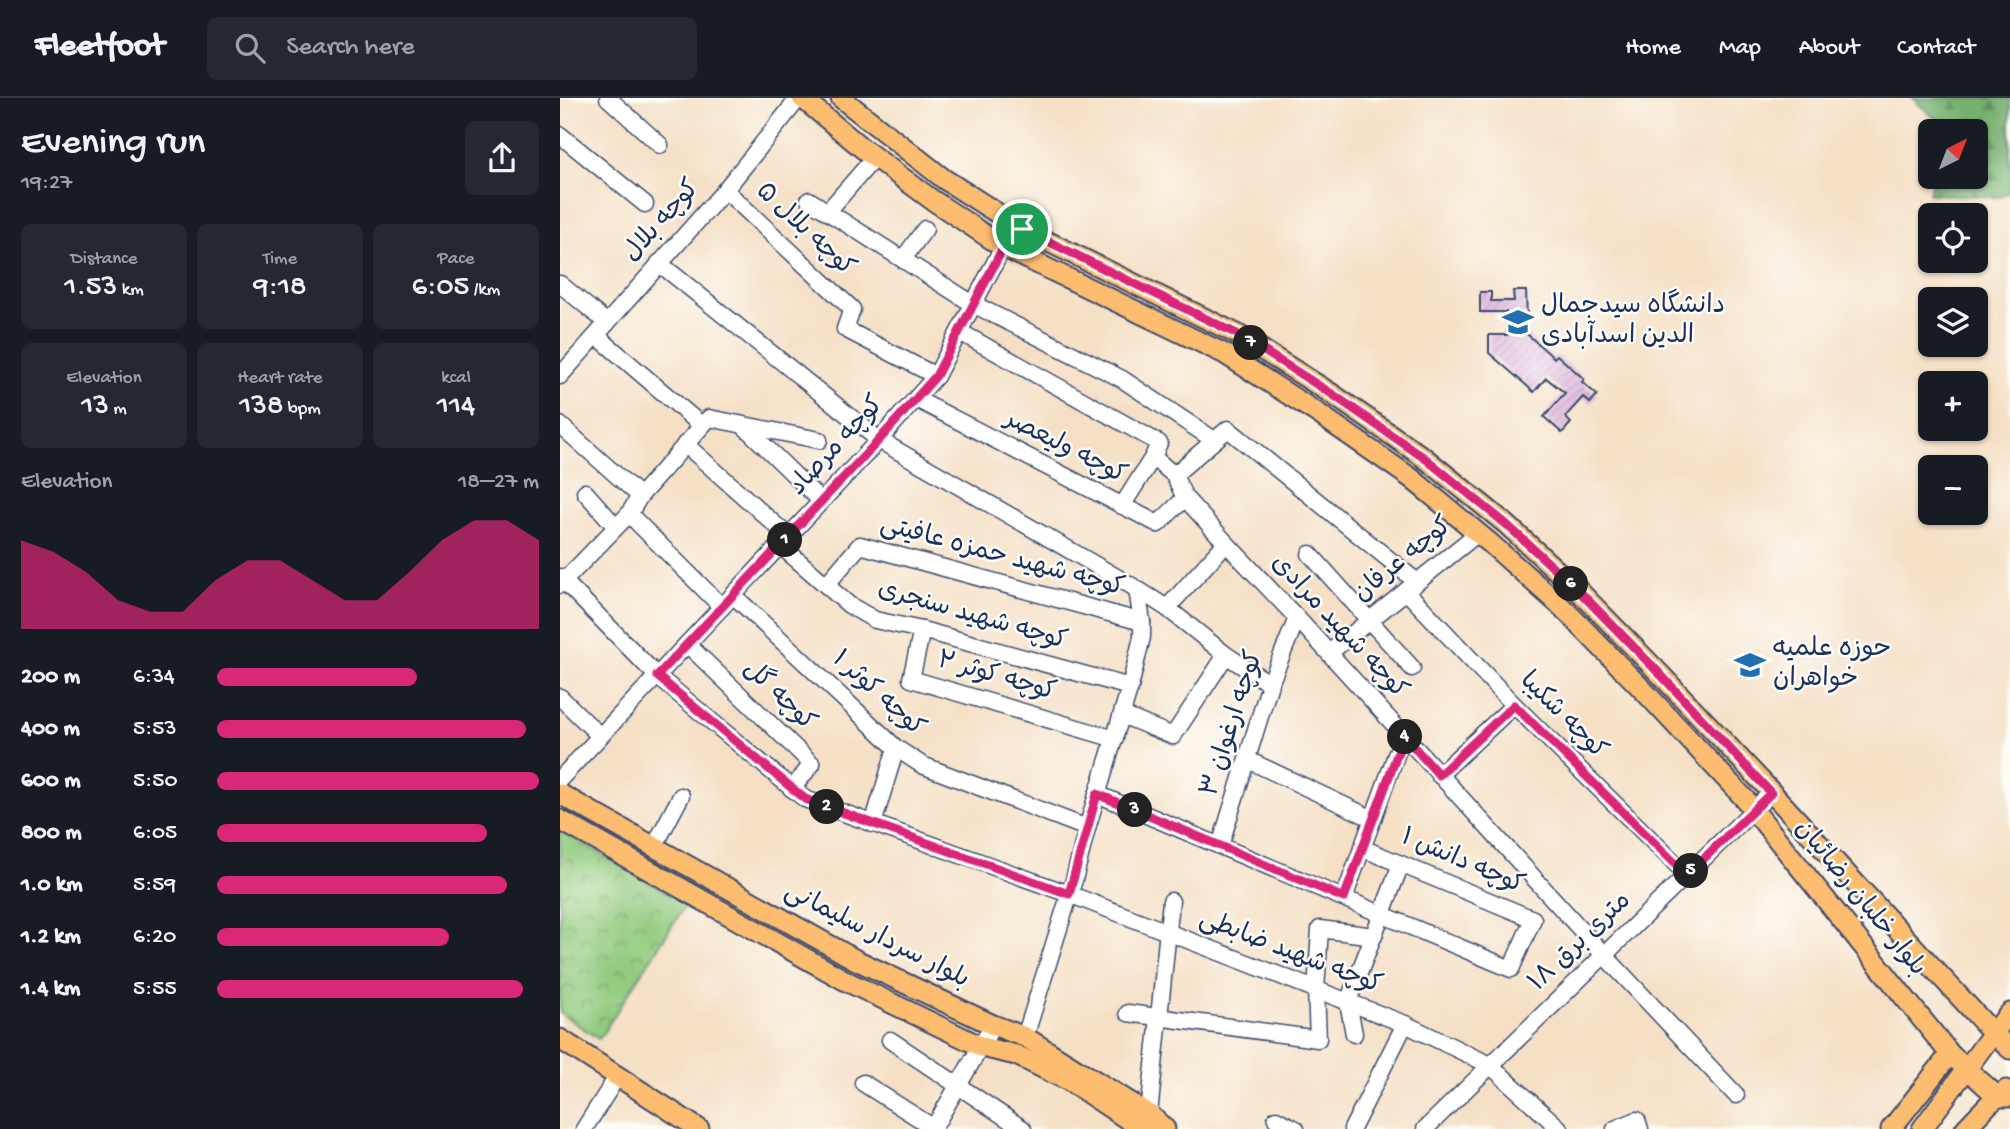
<!DOCTYPE html>
<html lang="en">
<head>
<meta charset="utf-8">
<style>
	body { margin:0; font-family:"Gochi Hand","Playpen Sans Arabic",sans-serif; background:#242831; color:#f1f3f6; height:100vh; display:flex; flex-direction:column; font-size:26px; white-space:nowrap }
	* { box-sizing:border-box; margin:0 }
	p { font-size:23px; color:#9ea1a6 }
	.icon { flex:none; width:38px; height:38px; fill:none; stroke:currentColor; stroke-width:2; stroke-linecap:round; stroke-linejoin:round }
	.map { position:relative; flex:1; overflow:hidden }
	.side { display:flex; flex-direction:column; background:#171b24; width:560px }
	.side>* { flex:none }
	.needle { width:46px; rotate:42deg }
	.tools { position:absolute; left:1358px; top:21px; display:grid; gap:14px }
	.tools a { display:grid; place-items:center; width:70px; height:70px; border-radius:10px; background:#171b24; box-shadow:0 2px 5px #0004; font-size:35px }
	.pin { position:absolute; display:grid; place-items:center; width:60px; height:60px; color:#fff; margin:-30px; border:4px solid #fff; border-radius:50%; box-shadow:0 2px 7px #0007 }
	.km { position:absolute; width:35px; height:35px; margin:-18px; border-radius:50%; background:#222; color:#fff; font-size:19px; line-height:35px; text-align:center }
	.round { display:grid; place-items:center; flex:none; width:74px; height:74px; border-radius:10px; background:#242831 }
	.summary { display:flex; align-items:center; justify-content:space-between; height:119px; padding:0 21px }
	h1 { font-size:38px; font-weight:600; line-height:52px }
	.figures { display:grid; grid-template-columns:repeat(3,1fr); gap:10px; height:119px; padding:7px 21px }
	.figures div { display:grid; align-content:center; border-radius:10px; background:#242831; text-align:center }
	.figures b { font-size:30px; font-weight:600 }
	.figures small { font-size:19px; font-weight:400 }
	.figures p { font-size:19px }
	.chart { height:196px; padding:14px 21px }
	.chart p { display:flex; justify-content:space-between }
	.chart svg { width:100%; height:126px; margin-top:7px; fill:#db2777; opacity:.7 }
	ul { padding:0 21px; list-style:none; font-size:23px }
	li { display:grid; grid-template-columns:112px 84px 1fr; align-items:center; height:52px }
	li i { height:18px; border-radius:9px; background:#db2777 }
	header { display:flex; align-items:center; gap:42px; box-sizing:border-box; height:98px; padding:0 35px; background:#171b24; border-bottom:2px solid #363941 }
	header strong { font-size:33px }
	nav { display:flex; gap:38px; margin-inline-start:auto; font-size:24px }
	.search { width:490px; height:63px; background:#242831; display:flex; align-items:center; gap:18px; box-sizing:border-box; padding:0 24px; border-radius:10px; color:#9ea1a6; font-size:26px }
	main { display:flex; flex:1; min-height:0 }
	.map>svg:first-child { display:block }
	.forest { fill:url(#forest-firs); stroke:#486f66; stroke-width:2 }
	.park { fill:url(#park-crowns); stroke:#577d6e; stroke-width:2 }
	.building { fill:url(#building-hatch) }
	.lines { fill:none; stroke-linecap:round; stroke-linejoin:round }
	.minor-casing { stroke:#3c4a6e; stroke-width:19 }
	.major-casing { stroke:#3c4a6e; stroke-width:23 }
	.minor { stroke:#fff; stroke-width:16 }
	.major { stroke:#fcbd6f; stroke-width:19 }
	.route-casing { stroke:#fff; stroke-width:14 }
	.route { stroke:#db2777; stroke-width:9 }
	.labels { text-anchor:middle; dominant-baseline:central; stroke-width:5; stroke-linejoin:round; paint-order:stroke }
	.street-label { font-size:26px; fill:#1b2f5e; stroke:#fdfcf7 }
	.poi-label { font-size:26px; fill:#1b2f5e; stroke:#fdfcf7; text-anchor:start }
</style>
</head>
<body>
<header>
<strong>Fleetfoot</strong>
<div class="search"><svg class="icon" aria-label="search" viewBox="0 0 24 24"><circle cx="10" cy="10" r="6"/><path d="M15 15l6 6"/></svg>Search here</div>
<nav><a>Home</a><a>Map</a><a>About</a><a>Contact</a></nav>
</header>
<main>
<section class="side">
<div class="summary"><div><h1>Evening run</h1><p>19:27</p></div><a class="round"><svg class="icon" aria-label="share" viewBox="0 0 24 24"><path d="M12 15V3M7 8l5-5 5 5M5 13v7h14v-7"/></svg></a></div>
<div class="figures">
<div><p>Distance</p><b>1.53<small> km</small></b></div>
<div><p>Time</p><b>9:18</b></div>
<div><p>Pace</p><b>6:05<small> /km</small></b></div>
</div>
<div class="figures">
<div><p>Elevation</p><b>13<small> m</small></b></div>
<div><p>Heart rate</p><b>138<small> bpm</small></b></div>
<div><p>kcal</p><b>114</b></div>
</div>
<div class="chart"><p><span>Elevation</span>18–27 m</p>
<svg viewBox="0 0 160 44" preserveAspectRatio="none"><path d="M0 44V13L10 17L20 24L30 34L40 38L50 38L60 27L70 20L80 20L90 27L100 34L110 34L120 24L130 13L140 6L150 6L160 13V44z"/></svg>
</div>
<ul>
<li><b>200 m</b>6:34<i style="width:62%"></i></li>
<li><b>400 m</b>5:53<i style="width:96%"></i></li>
<li><b>600 m</b>5:50<i style="width:100%"></i></li>
<li><b>800 m</b>6:05<i style="width:84%"></i></li>
<li><b>1.0 km</b>5:59<i style="width:90%"></i></li>
<li><b>1.2 km</b>6:20<i style="width:72%"></i></li>
<li><b>1.4 km</b>5:55<i style="width:95%"></i></li>
</ul>
</section>
<div class="map">
<svg width="1450" height="1031" viewBox="0 0 1450 1031">
	<defs>
		<pattern id="forest-firs" width="22" height="20" patternUnits="userSpaceOnUse" patternTransform="scale(1.75)"><rect width="22" height="20" fill="#76af6e"/><path d="M5 1l3.5 6h-7zM16 11l3.5 6h-7z" fill="#608f5e"/></pattern>
		<pattern id="park-crowns" width="20" height="18" patternUnits="userSpaceOnUse" patternTransform="scale(1.75)"><rect width="20" height="18" fill="#93cb7f"/><path d="M2 6a3 3 0 1 1 6 0M12 15a3 3 0 1 1 6 0" fill="none" stroke="#77a56b"/></pattern>
		<pattern id="building-hatch" width="6" height="6" patternUnits="userSpaceOnUse" patternTransform="scale(1.75)"><rect width="6" height="6" fill="#dcafdc"/><path d="M-1 1l2-2M0 6l6-6M5 7l2-2" fill="none" stroke="#b28fb6"/></pattern>
	</defs>
	<rect width="100%" height="100%" fill="#fdfcf7"/>
	<filter id="ink" filterUnits="userSpaceOnUse"><feTurbulence type="fractalNoise" baseFrequency=".0143" numOctaves="2"/><feDisplacementMap in="SourceGraphic" scale="14" xChannelSelector="R" yChannelSelector="G"/><feConvolveMatrix kernelMatrix="1 2 1 2 8 2 1 2 1" color-interpolation-filters="sRGB"/></filter>
	<filter id="wash" filterUnits="userSpaceOnUse"><feTurbulence type="fractalNoise" baseFrequency=".00686" numOctaves="4" result="noise"/><feDisplacementMap in="SourceGraphic" scale="28" xChannelSelector="R" yChannelSelector="G"/><feGaussianBlur stdDeviation="1.57" result="paint"/><feColorMatrix in="noise" values="0 0 0 0 0 0 0 0 0 0 0 0 0 0 0 0 0 1.4 0 .05"/><feComposite in="paint" operator="in"/></filter>
	<g filter="url(#wash)">
		<rect width="100%" height="100%" fill="#f5e0c6"/>
		<polygon class="forest" points="1352,0 1450,0 1450,94 1438,99 1369,96 1372,79 1416,79 1416,33 1381,33 1382,27"/>
		<polygon class="park" points="0,732 126,806 39,941 0,915"/>
		<g id="blocks">
			<polygon class="building" points="953,193 966,193 967,222 951,222 994,260 997,257 1024,281 1022,284 1037,297 1030,305 1023,299 1005,319 1011,325 1002,335 984,319 1005,295 986,280 974,294 929,255 929,237 947,237 946,214 920,214 920,194 931,194 931,203 954,203"/>
		</g>
	</g>
	<g filter="url(#ink)">
		<use href="#blocks" fill-opacity="0" stroke="#3c4a6e" stroke-width="2"/>
		<g class="lines">
			<g class="minor-casing">
				<g id="minor">
					<polyline points="48,0 100,47"/>
					<polyline points="0,37 85,106"/>
					<polyline points="165,92 292,211 285,231 376,278"/>
					<polyline points="249,102 413,206 562,281 654,342"/>
					<polyline points="268,113 315,59"/>
					<polyline points="343,161 365,131"/>
					<polyline points="99,165 319,342 577,491 607,510 666,557 710,586"/>
					<polyline points="0,186 47,225"/>
					<polyline points="400,234 599,345 593,359 562,408"/>
					<polyline points="37,238 141,327"/>
					<polyline points="0,278 165,92 239,0"/>
					<polyline points="356,301 598,426 625,400"/>
					<polyline points="0,327 80,398"/>
					<polyline points="184,328 261,403"/>
					<polyline points="125,346 228,438"/>
					<polyline points="593,359 614,377 625,400 666,445 737,520 1044,857 1176,997"/>
					<polyline points="614,377 668,331 857,484"/>
					<polyline points="25,394 56,429"/>
					<polyline points="69,416 162,509"/>
					<polyline points="220,447 289,507 315,522 362,532 570,589"/>
					<polyline points="750,456 852,570"/>
					<polyline points="0,479 97,578 245,701 509,796 845,926 930,967 1000,1031"/>
					<polyline points="0,487 69,416 80,398 149,320 259,342"/>
					<polyline points="266,487 300,447 582,524"/>
					<polyline points="846,493 954,607 1127,777"/>
					<polyline points="173,497 336,650 362,667 527,730"/>
					<polyline points="607,510 666,445"/>
					<polyline points="362,532 351,581 555,641"/>
					<polyline points="127,546 252,666 232,691"/>
					<polyline points="769,555 918,435"/>
					<polyline points="0,599 40,638"/>
					<polyline points="562,617 613,638 666,557"/>
					<polyline points="688,662 813,721"/>
					<polyline points="879,677 954,607"/>
					<polyline points="0,681 319,342 376,278 443,149"/>
					<polyline points="537,696 951,871 973,821 802,750"/>
					<polyline points="313,726 336,650"/>
					<polyline points="660,748 710,586 737,520"/>
					<polyline points="94,749 121,698"/>
					<polyline points="784,800 843,638"/>
					<polyline points="568,915 758,941 756,892 760,831 814,838"/>
					<polyline points="794,936 788,904 841,766"/>
					<polyline points="465,939 514,782 527,730 570,589 582,539 582,524 577,491"/>
					<polyline points="330,942 463,1031"/>
					<polyline points="303,985 374,1030"/>
					<polyline points="589,1016 611,803"/>
					<polyline points="716,1021 736,1031"/>
					<polyline points="24,1031 57,979"/>
					<polyline points="373,1031 433,927"/>
					<polyline points="792,1031 845,926"/>
					<polyline points="865,1031 1211,695"/>
					<polyline points="1055,1031 1077,1022 1080,1031"/>
				</g>
			</g>
			<g class="major-casing">
				<g id="major">
					<polyline points="242,0 302,50 371,101 443,149 665,256 759,316 851,380 930,445 1003,510 1084,593 1184,700 1390,956 1438,999 1450,999"/>
					<polyline points="281,0 384,81 462,131 677,236 772,296 866,361 946,426 1019,493 1101,577 1202,684 1433,935 1450,951"/>
					<polyline points="0,696 296,862 433,927 465,939 589,1016 605,1031"/>
					<polyline points="0,722 286,883 422,949 456,957 511,984 582,1031"/>
					<polyline points="0,941 139,1031"/>
					<polyline points="1331,1031 1390,956"/>
					<polyline points="1362,1031 1433,935 1450,915"/>
					<polyline points="1405,1031 1428,1007 1446,992"/>
				</g>
			</g>
			<use href="#minor" class="minor"/>
			<use href="#major" class="major"/>
		</g>
	</g>
	<g class="lines" filter="url(#ink)">
		<g class="route-casing">
			<polygon id="route" points="455,127 677,236 772,296 866,361 946,426 1019,493 1101,577 1211,695 1127,777 954,607 879,677 844,638 784,800 537,696 509,796 245,701 97,578 319,342 376,278"/>
		</g>
		<use href="#route" class="route"/>
	</g>
	<defs>
		<g id="university-bare" transform="scale(2.415)"><path d="M0-5L7-2L0 1L-7-2ZM-4 1L0 2.5L4 1V4Q0 6-4 4Z" fill="#1f6fb2" stroke="#fdfcf7" stroke-width="2.5" paint-order="stroke"/></g>
	</defs>
	<g fill-rule="evenodd">
		<use href="#university-bare" x="958" y="224"/>
		<use href="#university-bare" x="1190" y="567"/>
	</g>
	<g class="labels">
		<g class="street-label">
			<text transform="translate(103 124) rotate(-48)">کوچه بلال</text>
			<text transform="translate(244 133) rotate(43)">کوچه بلال ۵</text>
			<text transform="translate(278 349) rotate(-47)">کوچه مرصاد</text>
			<text transform="translate(505 351) rotate(27)">کوچه ولیعصر</text>
			<text transform="translate(442 460) rotate(15)">کوچه شهید حمزه عافیتی</text>
			<text transform="translate(844 463) rotate(-39)">کوچه عرفان</text>
			<text transform="translate(412 519) rotate(16)">کوچه شهید سنجری</text>
			<text transform="translate(778 530) rotate(47)">کوچه شهید مرادی</text>
			<text transform="translate(436 580) rotate(16)">کوچه کوثر ۲</text>
			<text transform="translate(317 597) rotate(42)">کوچه کوثر ۱</text>
			<text transform="translate(218 599) rotate(44)">کوچه گل</text>
			<text transform="translate(1002 619) rotate(45)">کوچه شکیبا</text>
			<text transform="translate(674 626) rotate(-72)">کوچه ارغوان ۳</text>
			<text transform="translate(902 765) rotate(23)">کوچه دانش ۱</text>
			<text transform="translate(1299 801) rotate(51)">بلوار خلبان رضائیان</text>
			<text transform="translate(316 839) rotate(27)">بلوار سردار سلیمانی</text>
			<text transform="translate(1021 845) rotate(-44)">۱۸ متری برق</text>
			<text transform="translate(730 856) rotate(21)">کوچه شهید ضابطی</text>
		</g>
		<g class="poi-label">
			<text x="981" y="209">دانشگاه سیدجمال<tspan x="981" dy="30">الدین اسدآبادی</tspan></text>
			<text x="1213" y="552">حوزه علمیه<tspan x="1213" dy="30">خواهران</tspan></text>
		</g>
	</g>
</svg>
<div class="tools">
<a><svg class="needle" viewBox="-14 -14 28 28"><path d="M0-13l5 13h-10z" fill="#e53935"/><path d="M0 13l5-13h-10z" fill="#9ea1a6"/></svg></a>
<a><svg class="icon" aria-label="locate" viewBox="0 0 24 24"><circle cx="12" cy="12" r="6"/><path d="M12 2v4M12 18v4M2 12h4M18 12h4"/></svg></a>
<a><svg class="icon" aria-label="layers" viewBox="0 0 24 24"><path d="M12 4l9 5-9 5-9-5zM3 14l9 5 9-5"/></svg></a>
<a>+</a>
<a>−</a>
</div>
<div class="pin" style="left:462px;top:131px;background:#1e9e55"><svg class="icon" aria-label="arrive" viewBox="0 0 24 24"><path d="M6 21V4h12l-3 4 3 4H6"/></svg></div>
<b class="km" style="left:225px;top:442px">1</b>
<b class="km" style="left:267px;top:709px">2</b>
<b class="km" style="left:575px;top:712px">3</b>
<b class="km" style="left:845px;top:639px">4</b>
<b class="km" style="left:1131px;top:773px">5</b>
<b class="km" style="left:1011px;top:486px">6</b>
<b class="km" style="left:691px;top:245px">7</b>
</div>
</main>
</body>
</html>
